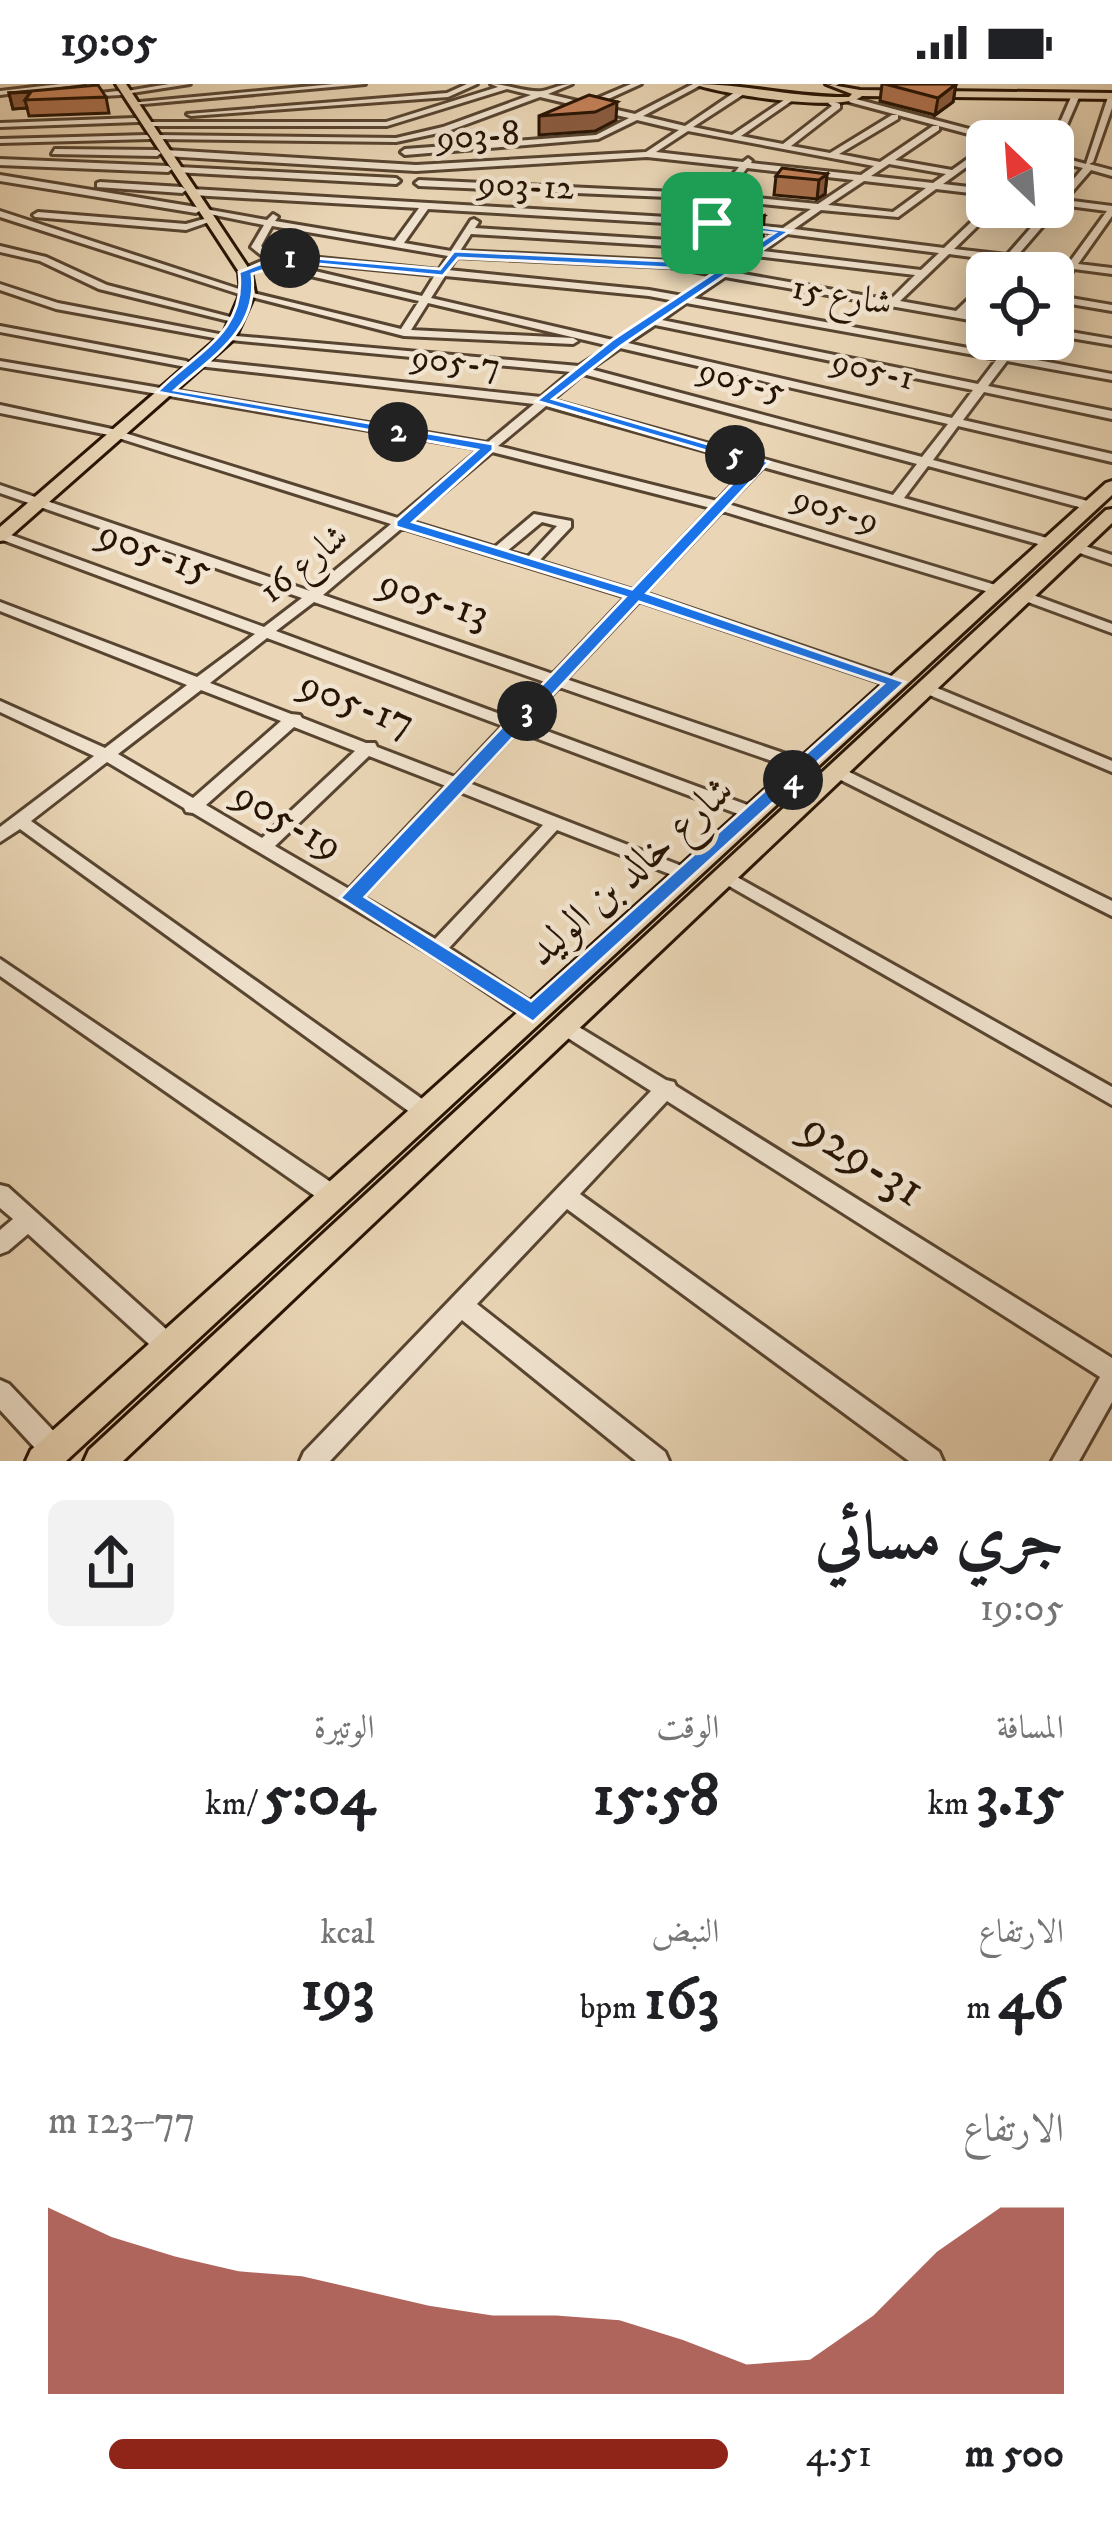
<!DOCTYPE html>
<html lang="ar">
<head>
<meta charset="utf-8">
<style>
	body { margin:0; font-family:"IM FELL DW Pica",Amiri,serif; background:#f2f2f2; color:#202124; direction:rtl; height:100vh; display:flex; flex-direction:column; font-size:45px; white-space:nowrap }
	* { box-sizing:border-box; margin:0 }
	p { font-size:39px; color:#757577 }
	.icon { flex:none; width:66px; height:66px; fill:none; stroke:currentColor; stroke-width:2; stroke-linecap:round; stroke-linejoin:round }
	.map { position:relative; height:1377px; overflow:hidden; direction:ltr }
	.side { display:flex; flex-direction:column; background:#fff; flex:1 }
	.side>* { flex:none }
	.needle { width:78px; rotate:335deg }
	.fabs { position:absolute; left:966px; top:36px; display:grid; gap:24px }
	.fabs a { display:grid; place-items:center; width:108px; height:108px; border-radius:18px; background:#fff; box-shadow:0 6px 30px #0003; font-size:60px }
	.pin { position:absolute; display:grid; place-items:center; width:102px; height:102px; color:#fff; margin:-51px; border-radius:24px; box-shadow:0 6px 18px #0006 }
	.km { position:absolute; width:60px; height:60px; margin:-30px; border-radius:50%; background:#222; color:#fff; font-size:33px; line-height:60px; text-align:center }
	.round { display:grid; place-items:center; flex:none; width:126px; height:126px; border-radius:18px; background:#f2f2f2 }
	.headline { display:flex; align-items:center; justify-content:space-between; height:204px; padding:0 48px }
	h1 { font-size:66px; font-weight:700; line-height:90px }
	.figures { display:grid; grid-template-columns:repeat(3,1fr); gap:18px; height:204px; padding:12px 48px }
	.figures div { display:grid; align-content:center }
	.figures b { font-size:60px; font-weight:700 }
	.figures small { font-size:33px; font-weight:400 }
	.figures p { font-size:33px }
	.chart { height:336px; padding:24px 48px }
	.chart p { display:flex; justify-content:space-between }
	.chart svg { width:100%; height:216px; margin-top:12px; fill:#8f2418; opacity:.7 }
	ul { padding:0 48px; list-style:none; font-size:39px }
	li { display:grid; grid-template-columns:192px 144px 1fr; align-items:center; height:90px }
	li i { height:30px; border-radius:15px; background:#8f2418 }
	.status { display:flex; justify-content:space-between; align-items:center; height:84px; padding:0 60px; background:#fff; direction:ltr }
	.status svg { height:33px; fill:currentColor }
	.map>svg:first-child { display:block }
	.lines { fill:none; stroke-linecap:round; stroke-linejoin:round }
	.minor-casing { stroke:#574430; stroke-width:6 }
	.major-casing { stroke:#261303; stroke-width:6 }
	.minor { fill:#f1e4d0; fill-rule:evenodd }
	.major { fill:#ead6b6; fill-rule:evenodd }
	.wall { fill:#ab704d; stroke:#261303; stroke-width:3 }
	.shaded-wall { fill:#8b5b3f; stroke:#261303; stroke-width:3 }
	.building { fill:#c7825a; stroke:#261303; stroke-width:3 }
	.route { fill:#1a73e8; stroke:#fff; stroke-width:3; fill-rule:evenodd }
	.labels { text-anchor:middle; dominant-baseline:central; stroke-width:9; stroke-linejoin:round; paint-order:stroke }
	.far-street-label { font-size:36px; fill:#261303; stroke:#f1e4d0 }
	.street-label { font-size:42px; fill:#261303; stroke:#f1e4d0 }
	.near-street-label { font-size:51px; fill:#261303; stroke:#f1e4d0 }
</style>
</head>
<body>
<div class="status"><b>19:05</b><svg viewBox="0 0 49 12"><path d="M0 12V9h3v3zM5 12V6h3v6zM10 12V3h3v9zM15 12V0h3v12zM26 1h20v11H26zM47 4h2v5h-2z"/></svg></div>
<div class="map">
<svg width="1112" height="1377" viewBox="0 0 1112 1377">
	<rect width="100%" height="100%" fill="#ead6b6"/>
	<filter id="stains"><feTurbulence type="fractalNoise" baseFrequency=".00167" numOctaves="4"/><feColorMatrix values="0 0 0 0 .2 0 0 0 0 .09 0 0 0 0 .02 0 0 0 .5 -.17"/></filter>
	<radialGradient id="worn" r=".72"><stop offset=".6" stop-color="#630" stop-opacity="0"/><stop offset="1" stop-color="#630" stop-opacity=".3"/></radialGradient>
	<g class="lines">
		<g class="minor-casing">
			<g id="minor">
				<polygon points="60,0 84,0 0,11 0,7"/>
				<polygon points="169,0 190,0 125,10 121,8"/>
				<polygon points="334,0 365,0 133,21 129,19"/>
				<polygon points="467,0 477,0 448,13 191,32 187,30 447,9"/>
				<path d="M491,0C508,0 526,9 542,7C553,5 560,0 572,0L548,10L586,19L631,0H641L595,21L635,30L693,0H703L643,32L685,42L741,4H747V8L693,43L732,51L790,12L793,16L741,52L783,60L832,22L828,19L832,17L840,20V24L791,62L830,69L892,31H898V35L839,70L880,78L933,42H939V46L895,76L952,86L987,61V68L943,100L987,105V111L936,105L898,133L821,126L794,145L944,164L987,123H997L954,165L1007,171L1049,123H1053V115H1057L1083,84L1053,77V71L1086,80L1108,13L1112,11V24L1093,78L1089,80L1112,86V92L1091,86L1065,116L1112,122V132L1078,180L1112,184V190L1074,185L1057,209L1053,210V200L1065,184L1012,178L1002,189H992L1002,177L949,170L900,217L956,227L987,197V206L966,229L987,233V239L725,193L694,214L1001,270L1012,255H1023L1011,271L1112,290V296L1007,277L988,302L1112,327V335L984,308L963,336L1112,370V378L958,342L933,376L1095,419L1097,422L1090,426L928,382L904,414L1054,456L1056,459L1049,463L763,383L728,420L1002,503L1004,506L1002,509H992L722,427L645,509L901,596L904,599L901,602H891L639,517L566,595L813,679L815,683L807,688L801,687L559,603L525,639L761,726L764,730L761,734H749L517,647L469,699L692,786L695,790L692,794H680L557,746L449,864L540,924L543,929L540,934L533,936L526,934L430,870L193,729L186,728L184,724L107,678L31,737L432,1022L435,1028L432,1034L425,1037L418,1034L20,745L0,758V743L94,672L0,628V617L105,664L187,601L0,527V518L197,593L255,550L0,455V447L264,543L302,514L0,409V401L310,507L391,440L109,351L0,329V321L112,345L398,434L480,365L0,283V277L487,359L534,320L198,282L192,279L198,276L541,313L571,288L220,255L56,225L0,206V200L58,219L224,251L579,282L610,262L428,219L411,246L573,254L578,257L573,260L404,252L236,209L0,133V127L245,207L401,245L419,217L267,182L249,190H241V186L266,175L251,163L264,141L200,128L205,125L267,136L273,130L278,133L275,137L395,157L419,124L192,111L188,108L192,105L718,136L723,139L718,142L428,125L404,159L451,167L471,136L474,135L479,138L475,144L685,157L752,165L776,149L744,145L741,144V140L783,144L811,125L722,116L717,119L713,115L419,102L415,99L419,96L717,110L739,83L647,73L416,87L166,72L162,69L166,66L416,81L646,68L679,46L637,36L598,55L405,71L401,68L405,65L596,51L629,34L540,13L448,47L396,58L156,55L152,53L156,51L396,54L443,43L531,11L507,5L387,42H147L143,40L147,38H386L498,3ZM688,47L874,82L861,91L751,79L752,77L748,74L743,78L656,68ZM889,80L946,90L933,99L871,92ZM747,84L854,96L818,120L726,111ZM864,97L926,104L893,128L828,121ZM1061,121L1107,127L1069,179L1017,172ZM272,142L448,172L439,186L280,170L275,173L261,162ZM471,150L685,163L744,170L721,186L670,177L460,167ZM787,150L939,169L921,186L763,167ZM755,172L915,191L890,216L732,188ZM457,173L670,183L714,191L683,212L649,206L448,186ZM277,175L280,176L435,191L422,212L276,178ZM445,192L649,212L675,217L617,257L431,214ZM686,219L997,275L978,300L662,236ZM655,241L973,306L952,334L628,259ZM620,264L948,340L922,373L590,285ZM583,290L917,380L893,411L552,316ZM546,322L752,380L717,417L498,362ZM492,368L711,424L633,506L539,477L571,443V437L534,430L495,463L410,437ZM542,438L557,442L528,473L507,467ZM402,444L626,513L553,590L323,511ZM314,518L545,598L511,634L276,547ZM267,554L503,642L455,693L377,663L375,659H366L302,634L300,631L291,630L210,599ZM201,606L281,637L193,714L118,670ZM294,643L355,667L262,754L206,721ZM369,672L446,702L349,805L275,762ZM460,708L543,741L435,855L363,813Z"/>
				<polygon points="830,0 839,0 835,2"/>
				<polygon points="118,7 121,11 85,13 81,11"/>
				<polygon points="1076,9 1080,11 1057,64 1053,67 1052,57 1072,11"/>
				<polygon points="852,14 1007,55 1008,57 995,57 849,18"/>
				<polygon points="135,34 138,38 0,43 0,39"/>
				<polygon points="147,51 150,55 0,59 0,55"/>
				<polygon points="55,65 157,66 161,69 157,72 52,70"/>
				<polygon points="0,75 168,82 172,85 168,88 0,81"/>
				<polygon points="178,83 396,94 400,97 396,100 175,88 175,84"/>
				<polygon points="0,91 196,123 201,126 196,129 0,97"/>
				<polygon points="100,98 182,103 186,106 182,109 97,103 97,99"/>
				<polygon points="38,128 186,140 204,135 209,138 186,146 35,133 33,131"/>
				<polygon points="0,162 46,173 107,201 238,235 233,238 99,205 40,177 0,168"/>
				<polygon points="1053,211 1112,221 1112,227 1053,217"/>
				<polygon points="0,242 186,277 192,280 186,283 0,248"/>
				<polygon points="1053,245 1112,255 1112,261 1053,251"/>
				<polygon points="1076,459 1112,471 1112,480 1071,466 1069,463"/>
				<polygon points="1025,508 1112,540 1112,549 1020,515 1018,512 1020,509"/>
				<polygon points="925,599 1112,677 1112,688 920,607 917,604"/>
				<polygon points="839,683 1112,817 1112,832 833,692 831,688"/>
				<polygon points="728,788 1112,1003 1112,1021 722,798 719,794 722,790"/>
				<polygon points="0,875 341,1105 344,1112 341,1119 333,1121 325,1119 0,892"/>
				<polygon points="564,934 666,996 674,998 676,1002 1112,1274 1112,1318 1079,1377 1052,1377 1100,1293 667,1017 580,1110 939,1368 943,1377 909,1377 567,1125 477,1220 665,1368 669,1377 636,1377 462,1236 330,1377 300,1377 304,1368 651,1007 557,947 554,942 557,937"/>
				<polygon points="0,1101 8,1103 176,1254 180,1262 176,1270 168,1273 160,1270 28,1150 8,1167 0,1170 0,1146 13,1135 0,1124"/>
				<polygon points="0,1296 9,1300 63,1357 67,1366 63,1375 58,1377 45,1375 0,1326"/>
			</g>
		</g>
		<g class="major-casing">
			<g id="major">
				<polygon points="116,0 126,0 251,188 255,209 235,254 6,456 0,457 0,443 224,249 241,209 239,188"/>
				<path d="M694,0C746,0 797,14 849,13L852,10L826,0L860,6L1112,9V15L862,12C843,29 719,10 694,0Z"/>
				<polygon points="1112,397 1112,411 66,1377 26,1377 31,1366 1106,399"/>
				<polygon points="1112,425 1112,439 123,1377 84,1377 89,1366 1106,426"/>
			</g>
		</g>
		<use href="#minor" class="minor"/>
		<use href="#major" class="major"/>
	</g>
	<g class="wall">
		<polygon points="882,0 956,0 953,18 935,31 880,17"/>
		<polygon points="9,9 106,13 109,29 29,32 27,24 13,25"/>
		<polygon points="827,90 825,110 817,115 774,111 776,92"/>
		<polygon points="764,132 763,152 751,160 695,154 697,133"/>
	</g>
	<g class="shaded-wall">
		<polygon points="956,0 953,18 935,31 938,14"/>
		<polygon points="31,8 25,16 27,24 13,25 9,9"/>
		<polygon points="617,18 616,36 595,47 539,51 539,32"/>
		<polygon points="827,90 825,110 817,115 819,96"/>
		<polygon points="764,132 763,152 751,160 753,140"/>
	</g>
	<g class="building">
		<polygon points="885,0 956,0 938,14"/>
		<polygon points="98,1 106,13 25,16 31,8 9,9"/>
		<polygon points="589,11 617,18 595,28 539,32"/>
		<polygon points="782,84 827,90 819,96 776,92"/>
		<polygon points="707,126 764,132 753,140 697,133"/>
	</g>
	<path class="route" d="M702,135L790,147L621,262L553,315L769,378L647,509L905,598L533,938L340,814L625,513L396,443V437L477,366L157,308C194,269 247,249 239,188L265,178L269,170L440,185L454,167L666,177ZM705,142L774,149L612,256L536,317L751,380L632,505L413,438L493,366V360L175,306C212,273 259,246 252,190L274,183L277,176L443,192L458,174L670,184ZM639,518L883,600L531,917L365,813Z"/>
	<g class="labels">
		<g class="far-street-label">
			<text transform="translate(478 52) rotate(-4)">903-8</text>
			<text transform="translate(526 102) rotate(3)">903-12</text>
			<text transform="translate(842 212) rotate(10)">شارع 15</text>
			<text transform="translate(456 278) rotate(6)">905-7</text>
			<text transform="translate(873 286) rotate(13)">905-1</text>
			<text transform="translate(742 297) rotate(15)">905-5</text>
			<text transform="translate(836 426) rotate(17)">905-9</text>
			<text transform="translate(304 480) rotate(-39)">شارع 16</text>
		</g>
		<g class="street-label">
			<text transform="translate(155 468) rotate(20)">905-15</text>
			<text transform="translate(434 515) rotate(18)">905-13</text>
			<text transform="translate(357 620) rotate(21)">905-17</text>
			<text transform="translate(288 737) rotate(30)">905-19</text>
			<text transform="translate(631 788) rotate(-42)">شارع خالد بن الوليد</text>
		</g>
		<g class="near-street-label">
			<text transform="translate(863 1075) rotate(32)">929-31</text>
		</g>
	</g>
	<rect width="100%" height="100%" filter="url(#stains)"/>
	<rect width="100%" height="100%" fill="url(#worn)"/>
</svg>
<div class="fabs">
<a><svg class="needle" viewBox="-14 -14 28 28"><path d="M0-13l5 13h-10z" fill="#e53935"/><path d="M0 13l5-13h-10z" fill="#757577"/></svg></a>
<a><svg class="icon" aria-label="locate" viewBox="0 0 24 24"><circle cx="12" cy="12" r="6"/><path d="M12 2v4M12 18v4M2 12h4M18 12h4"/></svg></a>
</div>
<div class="pin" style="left:712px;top:139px;background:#1e9e55"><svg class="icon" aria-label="arrive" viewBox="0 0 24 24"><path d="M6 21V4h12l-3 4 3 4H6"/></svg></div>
<b class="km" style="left:290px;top:174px">1</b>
<b class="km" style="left:398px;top:348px">2</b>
<b class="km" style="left:527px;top:627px">3</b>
<b class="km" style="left:793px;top:696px">4</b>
<b class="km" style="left:735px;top:371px">5</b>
</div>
<section class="side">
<div class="headline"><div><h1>جري مسائي</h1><p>19:05</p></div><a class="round"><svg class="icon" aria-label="share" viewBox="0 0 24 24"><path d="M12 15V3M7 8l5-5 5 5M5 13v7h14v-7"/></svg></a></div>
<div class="figures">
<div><p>المسافة</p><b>3.15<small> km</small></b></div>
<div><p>الوقت</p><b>15:58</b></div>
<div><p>الوتيرة</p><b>5:04<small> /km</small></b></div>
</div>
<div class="figures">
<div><p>الارتفاع</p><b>46<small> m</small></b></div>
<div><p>النبض</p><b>163<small> bpm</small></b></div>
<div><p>kcal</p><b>193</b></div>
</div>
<div class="chart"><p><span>الارتفاع</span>77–123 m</p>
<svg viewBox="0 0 160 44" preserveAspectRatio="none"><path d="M0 44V6L10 12L20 16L30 19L40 20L50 23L60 26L70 28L80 28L90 29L100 33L110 38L120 37L130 28L140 15L150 6L160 6V44z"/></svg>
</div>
<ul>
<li><b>500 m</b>4:51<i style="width:91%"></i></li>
</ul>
</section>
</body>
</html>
